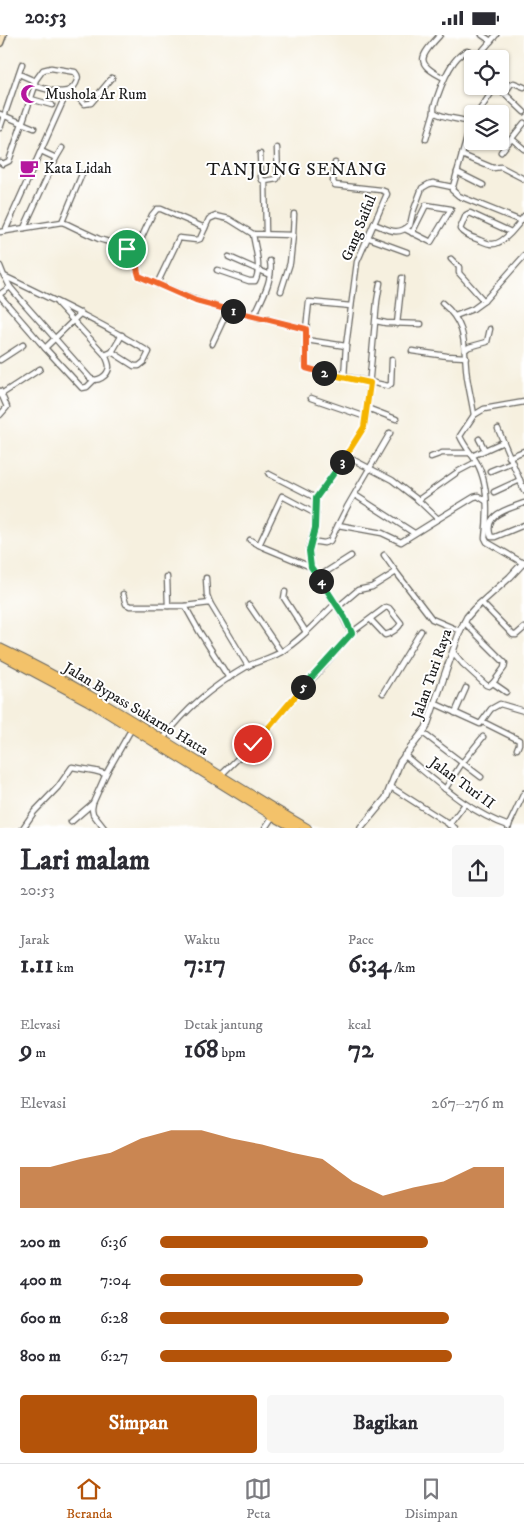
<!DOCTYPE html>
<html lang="id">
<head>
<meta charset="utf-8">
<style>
	body { margin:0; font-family:"IM FELL DW Pica",serif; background:#f7f7f7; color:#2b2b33; height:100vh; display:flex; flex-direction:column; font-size:19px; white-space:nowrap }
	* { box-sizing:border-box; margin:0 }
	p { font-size:16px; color:#7c7c81 }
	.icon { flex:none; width:28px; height:28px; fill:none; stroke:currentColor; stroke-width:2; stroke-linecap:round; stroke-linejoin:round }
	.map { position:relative; height:793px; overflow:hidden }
	.sheet { display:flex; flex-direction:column; background:#fff; flex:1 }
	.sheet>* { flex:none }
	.buttons { position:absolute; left:464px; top:15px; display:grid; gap:10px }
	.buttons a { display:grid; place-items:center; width:45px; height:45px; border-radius:5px; background:#fff; box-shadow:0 1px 4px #0004; font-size:25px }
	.pin { position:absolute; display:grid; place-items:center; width:42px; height:42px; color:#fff; margin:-21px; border:2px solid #fff; border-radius:50%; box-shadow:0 1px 5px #0007 }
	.km { position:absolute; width:25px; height:25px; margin:-12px; border-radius:50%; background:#222; color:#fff; font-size:14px; line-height:25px; text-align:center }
	.round { display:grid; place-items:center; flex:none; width:52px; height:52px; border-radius:5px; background:#f7f7f7 }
	.overview { display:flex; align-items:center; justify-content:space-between; height:85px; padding:0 20px }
	h1 { font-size:28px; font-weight:700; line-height:38px }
	.figures { display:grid; grid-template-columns:repeat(3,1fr); gap:8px; height:85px; padding:5px 20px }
	.figures div { display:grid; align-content:center }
	.figures b { font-size:25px; font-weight:700 }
	.figures small { font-size:14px; font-weight:400 }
	.figures p { font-size:14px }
	.chart { height:140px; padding:10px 20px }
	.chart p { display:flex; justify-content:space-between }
	.chart svg { width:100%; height:90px; margin-top:5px; fill:#b45309; opacity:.7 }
	.cta { display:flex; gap:10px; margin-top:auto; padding:10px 20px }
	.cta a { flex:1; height:58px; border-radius:5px; background:#b45309; color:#fff; font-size:20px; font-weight:700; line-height:58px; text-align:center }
	.cta a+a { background:#f7f7f7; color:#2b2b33 }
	ul { padding:0 20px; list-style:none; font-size:16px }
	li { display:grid; grid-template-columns:80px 60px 1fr; align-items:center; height:38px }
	li i { height:12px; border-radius:6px; background:#b45309 }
	.status { display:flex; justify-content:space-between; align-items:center; height:35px; padding:0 25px; background:#fff; direction:ltr }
	.status svg { height:14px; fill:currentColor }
	.dock { display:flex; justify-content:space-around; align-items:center; height:70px; border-top:1px solid #e1e1e2; background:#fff; font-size:14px; color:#7c7c81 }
	.dock a { display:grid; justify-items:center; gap:2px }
	.dock .on { color:#b45309 }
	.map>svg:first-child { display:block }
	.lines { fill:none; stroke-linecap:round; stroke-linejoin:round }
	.minor-casing { stroke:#686660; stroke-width:7 }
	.tertiary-casing { stroke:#686660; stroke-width:8 }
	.secondary-casing { stroke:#686660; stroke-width:9 }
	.trunk-casing { stroke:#686660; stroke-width:10 }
	.minor { stroke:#fff; stroke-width:4.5 }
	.tertiary { stroke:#fff; stroke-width:5.5 }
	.secondary { stroke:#fae7c3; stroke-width:6 }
	.trunk { stroke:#f3c26a; stroke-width:8 }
	.split-1-casing { stroke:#fff; stroke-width:10 }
	.split-2-casing { stroke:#fff; stroke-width:10 }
	.split-3-casing { stroke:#fff; stroke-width:10 }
	.split-4-casing { stroke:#fff; stroke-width:10 }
	.split-5-casing { stroke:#fff; stroke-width:10 }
	.split-6-casing { stroke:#fff; stroke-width:10 }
	.split-1 { stroke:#f0652b; stroke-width:6 }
	.split-2 { stroke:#f0652b; stroke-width:6 }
	.split-3 { stroke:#f5b400; stroke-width:6 }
	.split-4 { stroke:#22a559; stroke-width:6 }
	.split-5 { stroke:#22a559; stroke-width:6 }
	.split-6 { stroke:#f5b400; stroke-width:6 }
	.labels { text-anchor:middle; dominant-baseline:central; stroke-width:4; stroke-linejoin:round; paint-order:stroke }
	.poi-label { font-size:15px; fill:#1c1c1c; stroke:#fff; text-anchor:start }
	.street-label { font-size:15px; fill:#1c1c1c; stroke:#fff }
	.quarter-label { font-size:18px; letter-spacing:1px; fill:#1c1c1c; stroke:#fff }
</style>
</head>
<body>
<div class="status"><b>20:53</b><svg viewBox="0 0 49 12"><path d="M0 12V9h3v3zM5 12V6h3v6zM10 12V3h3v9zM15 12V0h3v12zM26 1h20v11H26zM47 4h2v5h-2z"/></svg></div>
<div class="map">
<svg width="524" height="793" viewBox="0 0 524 793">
	<rect width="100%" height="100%" fill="#fff"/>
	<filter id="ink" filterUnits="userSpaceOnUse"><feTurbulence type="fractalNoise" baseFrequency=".02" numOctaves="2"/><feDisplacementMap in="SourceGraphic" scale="10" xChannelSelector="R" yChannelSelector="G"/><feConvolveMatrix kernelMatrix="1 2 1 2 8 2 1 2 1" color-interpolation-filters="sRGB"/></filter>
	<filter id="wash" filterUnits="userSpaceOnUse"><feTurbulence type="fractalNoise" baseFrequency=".0096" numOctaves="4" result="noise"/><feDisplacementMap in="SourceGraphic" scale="20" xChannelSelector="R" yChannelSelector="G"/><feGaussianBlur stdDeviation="1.12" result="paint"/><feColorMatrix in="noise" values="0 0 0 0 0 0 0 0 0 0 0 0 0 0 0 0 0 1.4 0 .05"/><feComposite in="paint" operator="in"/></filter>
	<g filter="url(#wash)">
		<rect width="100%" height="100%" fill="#f6f0df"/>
	</g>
	<g filter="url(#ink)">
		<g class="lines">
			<g class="minor-casing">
				<g id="minor">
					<path d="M440,0C420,22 414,28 444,43"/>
					<polyline points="482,0 491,6"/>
					<polyline points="477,22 496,0"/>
					<path d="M35,51C48,54 69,64 76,48C78,43 79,42 75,37L51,33L43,35L35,46"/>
					<polyline points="497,51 524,77"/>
					<polyline points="504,59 511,49 514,48 524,52"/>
					<polyline points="31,64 52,70"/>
					<polyline points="0,79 34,93"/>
					<polyline points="477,79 496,51"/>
					<polyline points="472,85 452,155 459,161 521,186"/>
					<path d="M471,88C459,83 444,84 434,77V72C439,56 450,22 467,16L473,18L477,24"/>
					<polyline points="0,93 22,29"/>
					<polyline points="426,104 434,77"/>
					<polyline points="512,104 524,114"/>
					<polyline points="41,116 56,123 62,113"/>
					<polyline points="501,117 524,88"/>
					<polyline points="260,119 261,142 262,145 265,146"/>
					<polyline points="462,120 493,133 501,132 524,144"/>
					<polyline points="0,127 3,129 9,126 35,51 35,46 19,39"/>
					<polyline points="335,128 333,147 335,150 381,155 386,157 387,159 357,227 346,311 344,342"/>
					<polyline points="457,137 483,150"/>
					<polyline points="62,187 82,139"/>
					<path d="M374,189C388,194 397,202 410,190L413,177L422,153L429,149L433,148L452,152"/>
					<polyline points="24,193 56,123"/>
					<polyline points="405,194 431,207 451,174 426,170 412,198"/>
					<path d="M5,196L64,64C73,55 78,62 84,69L91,68L112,43"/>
					<path d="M0,197L62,187L67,189C77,194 88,199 99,204C108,207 129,212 134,219C140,228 133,237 143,243L196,265L214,271L306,294"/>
					<path d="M511,197L470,178L466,180L460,194C464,200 471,202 477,204C482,206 487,209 492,209C503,210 519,189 524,181"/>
					<polyline points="266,199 265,146 277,144 278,141 277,113"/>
					<polyline points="369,203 407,217"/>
					<polyline points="134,219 152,180 157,174 161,174 205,193"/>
					<polyline points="229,222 270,240"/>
					<polyline points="451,224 459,232 459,238 484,266"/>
					<path d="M0,231L4,241C53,265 102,288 149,317L144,327L139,331H134L112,317"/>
					<path d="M217,235L249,246H255C262,233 255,213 253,199"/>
					<path d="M5,242L10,252L21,265L90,343C97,348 108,341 109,332C109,328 107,324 105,320"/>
					<polyline points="157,249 179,203 197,205 200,204 209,184 216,181 229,184 253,199 293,200 294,179"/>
					<polyline points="281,256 290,228 293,200"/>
					<polyline points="0,259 10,252"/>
					<polyline points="0,261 45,313"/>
					<polyline points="57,268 105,320 112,317 122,300"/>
					<path d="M442,268C469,291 463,311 467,342C469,355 472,367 474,380"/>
					<polyline points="351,271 309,267 306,294 306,333 388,351 391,349 392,324"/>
					<polyline points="81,278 45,313 82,353 87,352 94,345"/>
					<path d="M254,281C261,265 274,244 270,226"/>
					<polyline points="455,281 473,274 484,266 524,221"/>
					<polyline points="376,286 386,288 421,289"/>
					<polyline points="397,289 402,243"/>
					<polyline points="306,305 346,311"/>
					<polyline points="212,309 228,275"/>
					<polyline points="465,315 469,312 487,307 490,294"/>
					<polyline points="412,316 447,321 466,322"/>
					<polyline points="0,325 23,310"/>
					<polyline points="0,356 7,372 0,380"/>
					<polyline points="0,360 40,334"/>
					<polyline points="311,363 366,382"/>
					<polyline points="367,373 396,384"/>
					<polyline points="498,394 524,455"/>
					<polyline points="479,404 485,415"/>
					<polyline points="474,420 503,407"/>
					<polyline points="346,421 392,445 418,465 438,484 474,462 478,461 486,466"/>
					<polyline points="431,422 442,418 470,418"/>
					<polyline points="509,422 524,416"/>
					<polyline points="490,436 512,427"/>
					<polyline points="269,439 316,463"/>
					<polyline points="494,457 520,445"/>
					<polyline points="355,460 414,498"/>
					<polyline points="418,465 459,436 476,427"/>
					<path d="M524,468C509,474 482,479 491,502H495L524,490"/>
					<polyline points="338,490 382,498 401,507 438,484"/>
					<polyline points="250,505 263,512 311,532"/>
					<polyline points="311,506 324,508 330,506 347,472 390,398"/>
					<polyline points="259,510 282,461 316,479"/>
					<polyline points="384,520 396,537 432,584 460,596"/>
					<path d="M523,528L487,507L485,503C488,479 489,450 477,428C472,419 464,411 460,401L474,380L484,374L524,367"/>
					<polyline points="167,542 168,571"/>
					<polyline points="318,542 351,521"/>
					<polyline points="206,543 207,560 210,568 248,631"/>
					<polyline points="285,557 284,563 306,597"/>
					<polyline points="123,559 126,569 130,571 185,571 210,568"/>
					<polyline points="482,568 513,600 516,600 524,593"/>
					<polyline points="249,570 281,617"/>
					<polyline points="185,571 199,596 229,643"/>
					<polyline points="338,572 358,555 372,552 396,537"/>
					<polyline points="464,587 505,628 504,633 493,648 506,657"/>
					<polyline points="351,598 338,572 311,532 309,512 315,493 316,463 346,421 364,392 367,373 377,266 380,248"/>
					<polyline points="453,617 463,629 486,650 489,651 493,648"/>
					<polyline points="383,658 421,596"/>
					<polyline points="436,669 480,689 491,674 500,669 524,676"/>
					<polyline points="455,678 466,653"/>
					<polyline points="483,687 519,705 519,709 517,714"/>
					<polyline points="423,698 481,742"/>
					<path d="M162,705C187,673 210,653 246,632C257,626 270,624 281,617C302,604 318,585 336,568"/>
					<path d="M404,720C437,747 468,777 509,791"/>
					<path d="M220,741L265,697L297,659L317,639L351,598L386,572L389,573L401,588C399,593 391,599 385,600L370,584"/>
					<polyline points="391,752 455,793"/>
					<polyline points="445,754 462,728 483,702"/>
					<polyline points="71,787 92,769"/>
					<polyline points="449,790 465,769"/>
					<polyline points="508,792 524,758"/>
					<polyline points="23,793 34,777 58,752 72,732 95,736 106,739"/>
					<polyline points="104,793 93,779 92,774 93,768 106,739 132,693"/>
					<polyline points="265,793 273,781"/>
				</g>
			</g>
			<g class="tertiary-casing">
				<polyline id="tertiary" points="361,793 386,763 400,727 426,693 460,596 467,582 474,574 510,542 524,527"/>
			</g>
			<g class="secondary-casing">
				<polyline id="secondary" points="0,8 3,0"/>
			</g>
			<g class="trunk-casing">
				<g id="trunk">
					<path d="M0,613C107,663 204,734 307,793"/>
					<polyline points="0,619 88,666 273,781 295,793"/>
				</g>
			</g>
			<use href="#minor" class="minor"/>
			<use href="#tertiary" class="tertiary"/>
			<use href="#secondary" class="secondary"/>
			<use href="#trunk" class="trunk"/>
		</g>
	</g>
	<g class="lines" filter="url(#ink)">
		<g class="split-1-casing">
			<path id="split-1" d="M127,214C141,224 134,228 139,241L196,266L233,276"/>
		</g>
		<g class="split-2-casing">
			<polyline id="split-2" points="233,276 306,294 306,333 324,338"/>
		</g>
		<g class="split-3-casing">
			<polyline id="split-3" points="324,338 370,348 364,392 342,427"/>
		</g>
		<g class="split-4-casing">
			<polyline id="split-4" points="321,546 311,532 309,516 315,493 316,463 342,427"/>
		</g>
		<g class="split-5-casing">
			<polyline id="split-5" points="303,652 352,598 345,583 321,546"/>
		</g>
		<g class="split-6-casing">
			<polyline id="split-6" points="253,709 265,697 303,652"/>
		</g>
		<use href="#split-1" class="split-1"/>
		<use href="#split-2" class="split-2"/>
		<use href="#split-3" class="split-3"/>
		<use href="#split-4" class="split-4"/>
		<use href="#split-5" class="split-5"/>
		<use href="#split-6" class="split-6"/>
	</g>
	<defs>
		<g id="mosque-bare" transform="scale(1.5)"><path d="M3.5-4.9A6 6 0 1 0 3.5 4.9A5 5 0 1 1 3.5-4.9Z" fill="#b5179e" stroke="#fff" stroke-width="2.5" paint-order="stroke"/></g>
		<g id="cafe-bare" transform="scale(1.5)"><path d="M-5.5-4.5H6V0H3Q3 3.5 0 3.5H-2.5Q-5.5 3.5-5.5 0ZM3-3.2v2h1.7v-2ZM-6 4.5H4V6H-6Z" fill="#b5179e" stroke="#fff" stroke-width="2.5" paint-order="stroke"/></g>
	</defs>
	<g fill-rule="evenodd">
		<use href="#mosque-bare" x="30" y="59"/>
		<use href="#cafe-bare" x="29" y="133"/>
	</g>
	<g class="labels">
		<g class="poi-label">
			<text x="45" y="59">Mushola Ar Rum</text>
			<text x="44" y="133">Kata Lidah</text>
		</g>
		<g class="street-label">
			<text transform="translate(359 193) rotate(-68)">Gang Saiful</text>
			<text transform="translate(432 639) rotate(-71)">Jalan Turi Raya</text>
			<text transform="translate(136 674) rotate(31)">Jalan Bypass Sukarno Hatta</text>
			<text transform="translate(462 748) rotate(36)">Jalan Turi II</text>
		</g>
		<g class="quarter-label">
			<text x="297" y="135">TANJUNG SENANG</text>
		</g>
	</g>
</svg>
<div class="buttons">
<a><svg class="icon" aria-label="locate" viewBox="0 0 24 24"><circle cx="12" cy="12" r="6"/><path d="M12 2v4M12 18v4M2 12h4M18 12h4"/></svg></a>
<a><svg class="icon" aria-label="layers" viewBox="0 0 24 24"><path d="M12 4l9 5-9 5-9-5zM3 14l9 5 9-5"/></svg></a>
</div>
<div class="pin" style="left:127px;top:214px;background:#1e9e55"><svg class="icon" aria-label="arrive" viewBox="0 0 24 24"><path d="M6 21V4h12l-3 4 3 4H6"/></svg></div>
<div class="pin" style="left:253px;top:709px;background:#d93025"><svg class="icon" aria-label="check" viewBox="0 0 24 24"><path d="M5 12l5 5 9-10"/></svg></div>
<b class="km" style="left:233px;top:276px">1</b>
<b class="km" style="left:324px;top:338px">2</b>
<b class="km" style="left:342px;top:427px">3</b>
<b class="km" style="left:321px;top:546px">4</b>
<b class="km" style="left:303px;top:652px">5</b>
</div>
<section class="sheet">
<div class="overview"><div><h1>Lari malam</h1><p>20:53</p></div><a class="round"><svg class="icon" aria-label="share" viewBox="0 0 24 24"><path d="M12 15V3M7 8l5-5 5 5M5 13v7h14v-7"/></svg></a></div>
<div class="figures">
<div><p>Jarak</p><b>1.11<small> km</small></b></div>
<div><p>Waktu</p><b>7:17</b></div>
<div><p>Pace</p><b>6:34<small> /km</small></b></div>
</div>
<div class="figures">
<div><p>Elevasi</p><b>9<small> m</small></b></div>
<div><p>Detak jantung</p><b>168<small> bpm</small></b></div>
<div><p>kcal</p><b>72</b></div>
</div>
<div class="chart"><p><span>Elevasi</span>267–276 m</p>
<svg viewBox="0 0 160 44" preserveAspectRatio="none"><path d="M0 44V24L10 24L20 20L30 17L40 10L50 6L60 6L70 10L80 13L90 17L100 20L110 31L120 38L130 34L140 31L150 24L160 24V44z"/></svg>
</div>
<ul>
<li><b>200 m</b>6:36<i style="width:78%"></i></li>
<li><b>400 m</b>7:04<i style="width:59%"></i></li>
<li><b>600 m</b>6:28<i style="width:84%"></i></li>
<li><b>800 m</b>6:27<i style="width:85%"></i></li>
</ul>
<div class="cta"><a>Simpan</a><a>Bagikan</a></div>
</section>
<nav class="dock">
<a class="on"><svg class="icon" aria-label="home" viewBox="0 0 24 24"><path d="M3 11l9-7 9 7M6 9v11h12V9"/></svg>Beranda</a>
<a><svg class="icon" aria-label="map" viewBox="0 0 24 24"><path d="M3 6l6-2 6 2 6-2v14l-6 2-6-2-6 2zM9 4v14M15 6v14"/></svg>Peta</a>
<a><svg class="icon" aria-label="saved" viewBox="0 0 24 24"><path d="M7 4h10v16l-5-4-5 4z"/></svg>Disimpan</a>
</nav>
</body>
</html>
